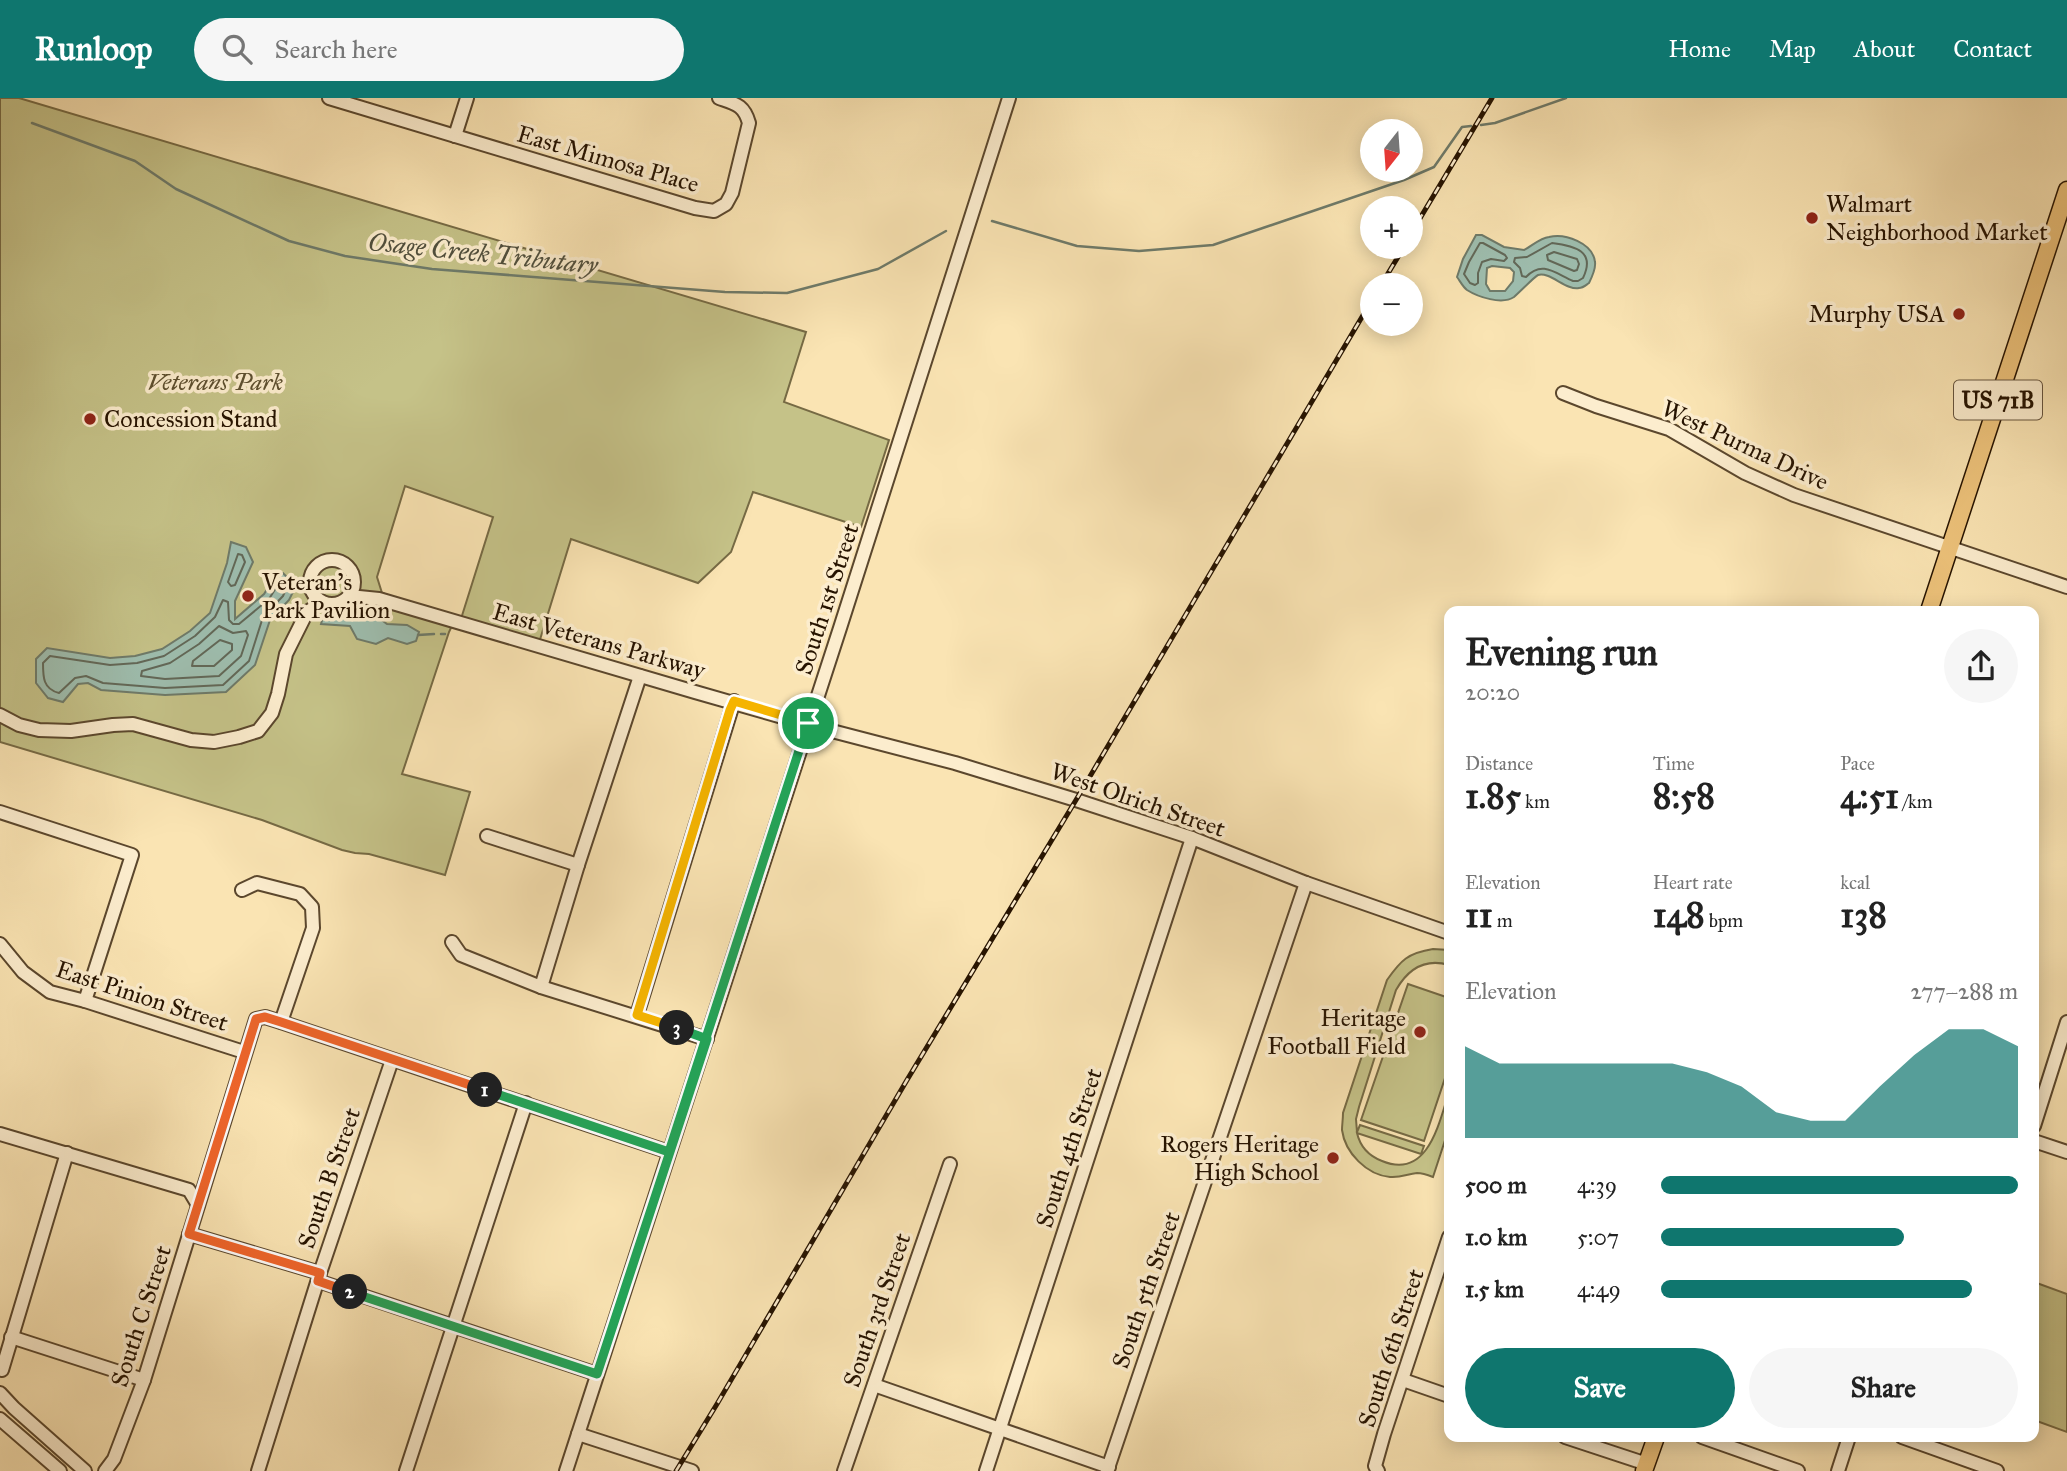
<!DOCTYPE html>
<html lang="en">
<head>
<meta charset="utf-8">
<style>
	body { margin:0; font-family:"IM FELL Great Primer",serif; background:#f6f6f6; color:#222; height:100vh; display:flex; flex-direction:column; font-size:26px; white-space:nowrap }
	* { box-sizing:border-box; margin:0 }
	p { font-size:23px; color:#767676 }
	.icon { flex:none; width:38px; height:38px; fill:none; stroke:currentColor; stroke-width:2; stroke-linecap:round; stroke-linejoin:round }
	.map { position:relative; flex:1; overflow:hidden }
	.side { position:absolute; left:1444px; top:508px; width:595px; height:836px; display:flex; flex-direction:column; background:#fff; border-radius:14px; box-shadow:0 4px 18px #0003 }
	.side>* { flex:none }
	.needle { width:46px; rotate:197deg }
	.tools { position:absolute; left:1360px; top:21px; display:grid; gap:14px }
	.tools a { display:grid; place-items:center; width:63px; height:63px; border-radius:50%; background:#fff; box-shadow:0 4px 18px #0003; font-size:35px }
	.pin { position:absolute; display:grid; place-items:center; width:60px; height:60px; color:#fff; margin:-30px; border:4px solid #fff; border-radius:50%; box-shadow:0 2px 7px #0007 }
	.km { position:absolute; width:35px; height:35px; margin:-18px; border-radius:50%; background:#222; color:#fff; font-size:19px; line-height:35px; text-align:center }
	.round { display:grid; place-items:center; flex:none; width:74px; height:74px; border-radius:37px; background:#f6f6f6 }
	.summary { display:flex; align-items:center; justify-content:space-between; height:119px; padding:0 21px }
	h1 { font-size:38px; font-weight:700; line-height:52px }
	.figures { display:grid; grid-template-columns:repeat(3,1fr); gap:10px; height:119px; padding:7px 21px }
	.figures div { display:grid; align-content:center }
	.figures b { font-size:35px; font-weight:700 }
	.figures small { font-size:19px; font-weight:400 }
	.figures p { font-size:19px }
	.chart { height:196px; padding:14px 21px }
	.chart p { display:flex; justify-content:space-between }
	.chart svg { width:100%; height:126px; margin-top:7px; fill:#0f766e; opacity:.7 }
	.button { display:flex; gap:14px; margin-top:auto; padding:14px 21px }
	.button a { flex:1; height:80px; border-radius:42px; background:#0f766e; color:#fff; font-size:28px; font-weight:700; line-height:80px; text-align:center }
	.button a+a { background:#f6f6f6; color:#222 }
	ul { padding:0 21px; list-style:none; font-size:23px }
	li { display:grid; grid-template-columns:112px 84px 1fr; align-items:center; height:52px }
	li i { height:18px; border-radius:9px; background:#0f766e }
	header { display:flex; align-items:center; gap:42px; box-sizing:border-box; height:98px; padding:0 35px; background:#0f766e; color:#fff }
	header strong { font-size:33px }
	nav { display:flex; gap:38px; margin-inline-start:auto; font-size:24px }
	.search { width:490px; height:63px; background:#f6f6f6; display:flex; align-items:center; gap:18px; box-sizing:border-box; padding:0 24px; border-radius:38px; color:#767676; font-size:26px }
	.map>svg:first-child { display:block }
	.green { fill:#c5c288; stroke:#766a44; stroke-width:2 }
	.water { fill:#9ebeaf; stroke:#6e7a69; stroke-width:2; fill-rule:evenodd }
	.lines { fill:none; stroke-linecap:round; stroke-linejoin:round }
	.shore { stroke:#626858; stroke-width:2 }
	.stream { stroke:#6e7a69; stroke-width:2.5 }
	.minor-casing { stroke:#5b472d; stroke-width:16 }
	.major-casing { stroke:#261300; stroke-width:19 }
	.minor { stroke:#fcedce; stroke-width:12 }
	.major { stroke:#edc27a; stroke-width:16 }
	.rail-casing { stroke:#261300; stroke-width:5 }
	.rail { stroke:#fcedce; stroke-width:2.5; stroke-dasharray:8; stroke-linecap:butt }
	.split-1-casing { stroke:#fff; stroke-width:14 }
	.split-2-casing { stroke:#fff; stroke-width:14 }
	.split-3-casing { stroke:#fff; stroke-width:14 }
	.split-4-casing { stroke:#fff; stroke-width:14 }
	.split-1 { stroke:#22a559; stroke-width:9 }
	.split-2 { stroke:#f0652b; stroke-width:9 }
	.split-3 { stroke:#22a559; stroke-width:9 }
	.split-4 { stroke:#f5b400; stroke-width:9 }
	.poi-dot { fill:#8f2418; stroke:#fcedce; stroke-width:2.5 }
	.labels { text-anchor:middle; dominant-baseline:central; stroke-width:7; stroke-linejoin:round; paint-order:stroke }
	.shield { fill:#fcedce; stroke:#66543e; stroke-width:2 }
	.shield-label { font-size:23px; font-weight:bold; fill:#261300 }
	.street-label { font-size:24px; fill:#261300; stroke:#fcedce }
	.poi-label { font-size:24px; fill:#261300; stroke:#fcedce; text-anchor:start }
	.park-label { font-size:24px; font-style:italic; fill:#5e5030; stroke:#fcedce }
	.water-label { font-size:26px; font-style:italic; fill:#504f3d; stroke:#fcedce }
</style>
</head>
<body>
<header>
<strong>Runloop</strong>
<div class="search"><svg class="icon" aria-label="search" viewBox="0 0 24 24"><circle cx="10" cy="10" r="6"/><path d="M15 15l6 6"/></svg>Search here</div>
<nav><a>Home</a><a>Map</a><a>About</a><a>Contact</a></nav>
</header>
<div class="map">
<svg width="2067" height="1373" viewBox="0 0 2067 1373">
	<rect width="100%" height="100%" fill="#fae4b3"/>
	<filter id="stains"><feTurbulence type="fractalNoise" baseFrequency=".00286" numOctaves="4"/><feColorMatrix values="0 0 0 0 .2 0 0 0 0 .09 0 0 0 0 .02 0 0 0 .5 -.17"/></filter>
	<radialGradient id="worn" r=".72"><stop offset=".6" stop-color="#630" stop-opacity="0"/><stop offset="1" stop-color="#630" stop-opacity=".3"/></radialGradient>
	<g class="green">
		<polygon points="0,0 19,0 806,234 784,304 889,342 861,429 753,394 731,454 698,485 571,441 538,548 460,524 493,419 405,388 377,479 382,495 456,519 449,534 402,676 470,694 445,777 369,756 355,755 342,752 262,722 0,644"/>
		<path d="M1433,851L1449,852V867C1425,860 1408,871 1396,892L1359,1009L1356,1021L1357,1034L1360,1027L1424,1048L1421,1056L1357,1035C1360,1048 1369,1058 1382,1063C1428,1082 1439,1025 1449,994V1030L1433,1079C1428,1077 1422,1075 1417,1075C1407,1076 1401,1080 1390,1079C1367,1077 1345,1055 1342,1032C1342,1027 1343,1021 1343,1015L1387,882C1401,862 1408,855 1433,851Z"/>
		<polygon points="1408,886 1449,900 1449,968 1424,1043 1361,1022"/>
		<polygon points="2034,1184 2067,1196 2067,1334 2034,1322"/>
	</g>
	<g class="water">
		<path d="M1476,137H1482L1504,149L1524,152C1532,148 1540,140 1549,139C1565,135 1593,145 1595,164C1596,171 1592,179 1589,185C1586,187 1583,190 1579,190C1567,193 1549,173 1538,177C1534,179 1520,194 1514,199C1502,207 1478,199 1467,192C1463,189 1460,183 1457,179L1463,161ZM1492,168L1510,170L1514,174L1513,183L1505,193H1490L1486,186L1487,170Z"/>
		<polygon points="231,444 246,449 253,464 235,503 235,521 264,496 276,477 283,475 296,488 289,502 270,522 255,567 226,594 165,597 101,592 88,585 78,586 63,604 48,600 36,585 36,561 47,550 110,560 135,558 162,551 190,533 210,515 227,465"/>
		<polygon points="349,509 375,517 387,526 407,527 419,534 416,543 407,546 388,540 376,546 357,541 350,528 321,526 323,519 332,514 343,517"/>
	</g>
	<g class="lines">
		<g class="shore">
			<polygon points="1480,145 1483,145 1505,157 1507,160 1504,163 1491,161 1482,164 1478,175 1478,185 1475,187 1470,185 1464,176 1469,164"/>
			<path d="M1552,145C1575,148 1596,153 1583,180L1578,183H1573C1555,175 1542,162 1526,179L1522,178L1520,170L1514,164L1515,160L1527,159Z"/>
			<polygon points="1554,154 1577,161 1579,166 1577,172 1574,173 1548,162 1547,157"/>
			<polygon points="238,456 242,457 245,464 235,487 231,488 228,484"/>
			<path d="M279,485H283L286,491L283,498L263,519L249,563L223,587L165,590L103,585L86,578L75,580L59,595C43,591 43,579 43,565L50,558L110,567L137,565L164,558L195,538L215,519L223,502L228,504L229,522L233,526H239L269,501Z"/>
			<polygon points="219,528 233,535 246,533 248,537 241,558 219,578 165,581 141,578 142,573 170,565 199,546"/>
			<polygon points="220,542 232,546 232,552 214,568 192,568 193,563"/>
		</g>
		<g class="stream">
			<polyline points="32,25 135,63 176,91 289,143 345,158 432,171 725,194 787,195 878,171 946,133"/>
			<polyline points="1481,27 1495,25 1566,0"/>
			<polyline points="992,123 1077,148 1139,153 1213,147 1404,82 1434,69 1462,29 1471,28"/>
			<polyline points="441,536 445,536"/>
			<polyline points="418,537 434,536"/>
		</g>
		<g class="minor-casing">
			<g id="minor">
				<path d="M329,0L695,110L714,113L726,106L732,95L749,25C744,7 736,6 719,0"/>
				<polyline points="455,38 467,0"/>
				<polyline points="1563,295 1596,308 1669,331 1745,375 1794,397 2067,489"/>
				<circle cx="332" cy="484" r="22"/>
				<polyline points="349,498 379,501 695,594 828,632 955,665 1076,702 1192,740 1306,785 1449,835"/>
				<polyline points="0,617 19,627 39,632 71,633 113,627 133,626 191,642 214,644 239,639 258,633 272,615 278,596 286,556 307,514 318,507 328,506"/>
				<polyline points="0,714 132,757 85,903"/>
				<polyline points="487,738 578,767"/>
				<polyline points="242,792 257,785 300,796 312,809 313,830 281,924"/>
				<polyline points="452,844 461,857 541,889 707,941"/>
				<polyline points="0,846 23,874 50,894 85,903 244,954"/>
				<polyline points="541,889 578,767 640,578"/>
				<polyline points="637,917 734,603"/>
				<polyline points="2034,1028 2067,924"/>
				<polyline points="0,1036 189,1092 198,1107"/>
				<polyline points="2034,1043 2067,1054"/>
				<polyline points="189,1136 320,1175"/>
				<polyline points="318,1183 597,1276"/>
				<polyline points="11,1239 144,1282"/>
				<polyline points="2,1272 67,1055"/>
				<polyline points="1403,1282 1449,1298"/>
				<polyline points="874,1287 1109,1369"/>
				<polyline points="0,1295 14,1310 85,1373"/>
				<polyline points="0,1321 60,1373"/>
				<polyline points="578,1336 692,1373"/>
				<polyline points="1565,1339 1647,1366"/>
				<polyline points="1702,1339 1798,1373"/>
				<polyline points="1902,1339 1997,1373"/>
				<polyline points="105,1373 114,1361 144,1282 256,921 265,919 281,924 669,1054"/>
				<polyline points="258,1373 320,1175 392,962"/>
				<polyline points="406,1373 526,1005"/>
				<polyline points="566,1373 840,530 1009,0"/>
				<polyline points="844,1373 950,1066"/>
				<polyline points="986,1373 1192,740"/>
				<polyline points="1107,1373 1306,785"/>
				<polyline points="1378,1373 1375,1368 1384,1336 1449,1139"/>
				<polyline points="1838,1373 1849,1339"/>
			</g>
		</g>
		<g class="major-casing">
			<g id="major">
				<polyline points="1929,513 2067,92"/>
				<polyline points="1644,1373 1656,1339"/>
			</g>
		</g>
		<use href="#minor" class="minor"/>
		<use href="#major" class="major"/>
		<g class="rail-casing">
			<g id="rail">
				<polyline points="1410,137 1492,0"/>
				<polyline points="1381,187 1404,149"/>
				<polyline points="676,1373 717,1306 907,982 1076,702 1372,202"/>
			</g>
		</g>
		<use href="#rail" class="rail"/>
	</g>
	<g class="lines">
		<g class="split-1-casing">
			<polyline id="split-1" points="485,992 669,1054 808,625"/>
		</g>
		<g class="split-2-casing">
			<polyline id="split-2" points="350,1194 318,1183 320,1175 189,1136 256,921 265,919 281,924 485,992"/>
		</g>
		<g class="split-3-casing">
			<polyline id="split-3" points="350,1194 597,1276 707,941 677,930"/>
		</g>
		<g class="split-4-casing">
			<polyline id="split-4" points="677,930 637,917 730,612 734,603 808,625"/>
		</g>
		<use href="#split-1" class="split-1"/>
		<use href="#split-2" class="split-2"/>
		<use href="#split-3" class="split-3"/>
		<use href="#split-4" class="split-4"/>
	</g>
	<g class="poi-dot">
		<circle cx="1812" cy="120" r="7"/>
		<circle cx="1959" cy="216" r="7"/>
		<circle cx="90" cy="321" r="7"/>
		<circle cx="248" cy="498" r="7"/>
		<circle cx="1420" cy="934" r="7"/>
		<circle cx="1333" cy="1060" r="7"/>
	</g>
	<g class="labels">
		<rect class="shield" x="1954" y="282.5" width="88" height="39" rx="5"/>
		<g class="shield-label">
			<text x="1998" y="302">US 71B</text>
		</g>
		<g class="street-label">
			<text transform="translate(608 61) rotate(16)">East Mimosa Place</text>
			<text transform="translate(1745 347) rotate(25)">West Purma Drive</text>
			<text transform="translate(827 501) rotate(-72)">South 1st Street</text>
			<text transform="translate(599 543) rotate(16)">East Veterans Parkway</text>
			<text transform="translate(1138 702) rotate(19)">West Olrich Street</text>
			<text transform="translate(142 898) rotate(18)">East Pinion Street</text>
			<text transform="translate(1069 1050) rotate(-72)">South 4th Street</text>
			<text transform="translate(329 1080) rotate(-71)">South B Street</text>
			<text transform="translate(1146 1192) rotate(-71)">South 5th Street</text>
			<text transform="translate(877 1212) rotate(-71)">South 3rd Street</text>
			<text transform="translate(141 1218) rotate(-72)">South C Street</text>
			<text transform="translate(1391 1250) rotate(-72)">South 6th Street</text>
		</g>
		<g class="poi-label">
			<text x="1826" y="106">Walmart<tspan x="1826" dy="28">Neighborhood Market</tspan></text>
			<text x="1945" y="216" text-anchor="end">Murphy USA</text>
			<text x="104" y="321">Concession Stand</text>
			<text x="262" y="484">Veteran's<tspan x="262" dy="28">Park Pavilion</tspan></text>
			<text x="1406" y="920" text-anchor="end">Heritage<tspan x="1406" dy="28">Football Field</tspan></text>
			<text x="1319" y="1046" text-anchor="end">Rogers Heritage<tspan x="1319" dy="28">High School</tspan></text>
		</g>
		<g class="park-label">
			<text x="215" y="284">Veterans Park</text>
		</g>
		<g class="water-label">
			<text transform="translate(483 155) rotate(6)">Osage Creek Tributary</text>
		</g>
	</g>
	<rect width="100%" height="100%" filter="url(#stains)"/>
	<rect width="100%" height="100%" fill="url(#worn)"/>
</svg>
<div class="tools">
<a><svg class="needle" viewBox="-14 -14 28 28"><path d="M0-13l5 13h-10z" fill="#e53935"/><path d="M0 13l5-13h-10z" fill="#767676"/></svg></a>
<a>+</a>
<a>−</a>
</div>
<div class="pin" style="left:808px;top:625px;background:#1e9e55"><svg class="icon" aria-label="arrive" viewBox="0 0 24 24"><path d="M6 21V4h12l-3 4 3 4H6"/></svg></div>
<b class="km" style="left:485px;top:992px">1</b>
<b class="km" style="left:350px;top:1194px">2</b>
<b class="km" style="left:677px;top:930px">3</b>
<section class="side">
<div class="summary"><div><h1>Evening run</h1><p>20:20</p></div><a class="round"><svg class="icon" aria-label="share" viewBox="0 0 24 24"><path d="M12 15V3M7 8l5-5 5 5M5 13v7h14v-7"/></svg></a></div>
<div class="figures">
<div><p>Distance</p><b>1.85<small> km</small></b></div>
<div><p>Time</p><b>8:58</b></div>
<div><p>Pace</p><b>4:51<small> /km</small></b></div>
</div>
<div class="figures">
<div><p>Elevation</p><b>11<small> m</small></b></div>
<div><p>Heart rate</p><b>148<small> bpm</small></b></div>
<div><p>kcal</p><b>138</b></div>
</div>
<div class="chart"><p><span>Elevation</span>277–288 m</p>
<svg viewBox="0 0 160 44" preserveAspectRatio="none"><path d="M0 44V12L10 18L20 18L30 18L40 18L50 18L60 18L70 21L80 26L90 35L100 38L110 38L120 26L130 15L140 6L150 6L160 12V44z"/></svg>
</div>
<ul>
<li><b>500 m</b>4:39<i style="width:100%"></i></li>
<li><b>1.0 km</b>5:07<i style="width:68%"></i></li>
<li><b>1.5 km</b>4:49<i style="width:87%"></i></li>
</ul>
<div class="button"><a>Save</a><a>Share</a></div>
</section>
</div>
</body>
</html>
